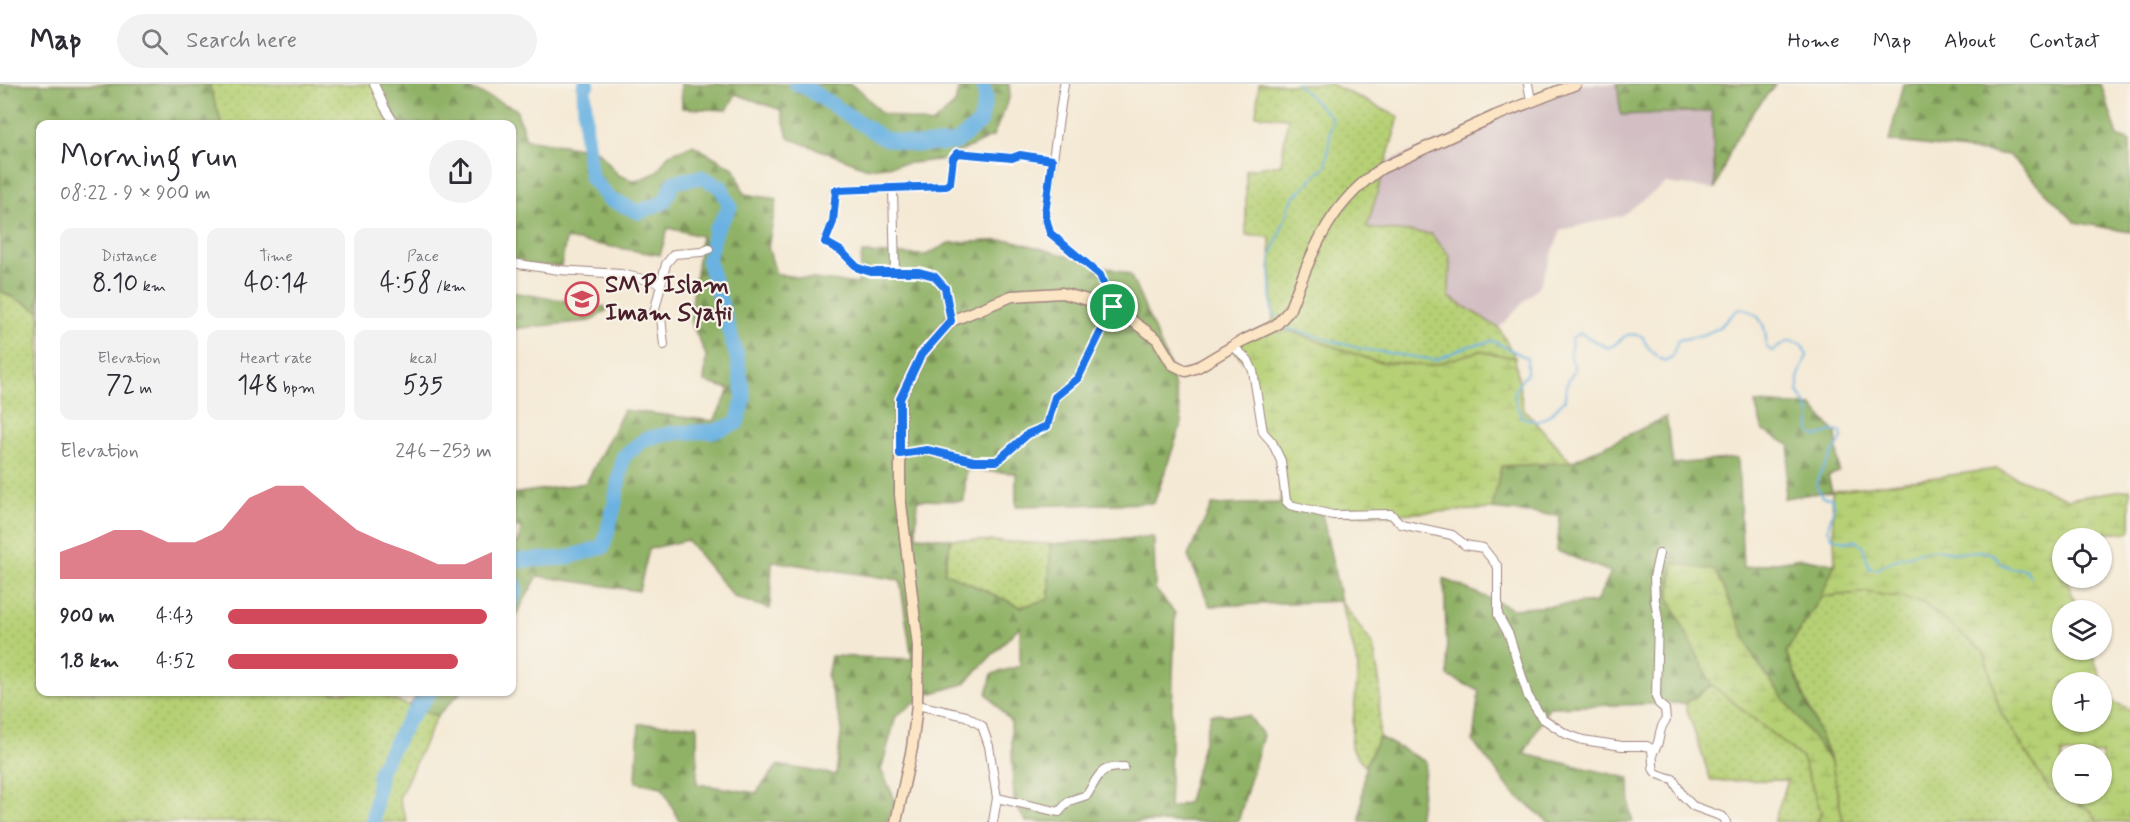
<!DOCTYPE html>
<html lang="en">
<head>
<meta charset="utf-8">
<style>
	body { margin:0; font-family:Mynerve,sans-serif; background:#f2f2f3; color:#2b2b33; height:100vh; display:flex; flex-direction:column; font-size:22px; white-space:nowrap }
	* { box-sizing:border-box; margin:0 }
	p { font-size:20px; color:#7c7c81 }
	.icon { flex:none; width:33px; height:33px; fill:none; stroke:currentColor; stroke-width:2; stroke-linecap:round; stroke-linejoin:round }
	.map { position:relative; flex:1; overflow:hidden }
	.drawer { position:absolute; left:36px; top:36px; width:480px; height:576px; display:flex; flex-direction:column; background:#fff; border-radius:12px; box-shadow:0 2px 4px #0004 }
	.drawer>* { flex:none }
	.fabs { position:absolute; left:2052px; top:444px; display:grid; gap:12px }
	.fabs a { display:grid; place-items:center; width:60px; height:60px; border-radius:50%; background:#fff; box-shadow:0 2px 4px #0004; font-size:30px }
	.pin { position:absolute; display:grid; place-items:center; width:51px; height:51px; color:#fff; margin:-26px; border:3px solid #fff; border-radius:50%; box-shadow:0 2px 6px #0007 }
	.round { display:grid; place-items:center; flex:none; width:63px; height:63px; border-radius:32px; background:#f2f2f3 }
	.summary { display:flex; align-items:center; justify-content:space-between; height:102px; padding:0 24px }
	h1 { font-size:33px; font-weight:600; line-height:45px }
	.stats { display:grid; grid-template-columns:repeat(3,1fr); gap:9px; height:102px; padding:6px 24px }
	.stats div { display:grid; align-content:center; border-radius:12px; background:#f2f2f3; text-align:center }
	.stats b { font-size:26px; font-weight:600 }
	.stats small { font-size:16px; font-weight:400 }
	.stats p { font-size:16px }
	.chart { height:168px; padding:12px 24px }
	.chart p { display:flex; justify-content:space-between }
	.chart svg { width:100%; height:108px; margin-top:6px; fill:#d1495b; opacity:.7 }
	ul { padding:0 24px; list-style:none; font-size:20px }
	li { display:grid; grid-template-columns:96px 72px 1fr; align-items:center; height:45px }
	li i { height:15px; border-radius:8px; background:#d1495b }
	header { display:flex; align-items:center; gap:36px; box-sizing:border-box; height:84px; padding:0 30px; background:#fff; border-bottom:2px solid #e1e1e2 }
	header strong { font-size:28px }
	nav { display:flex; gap:33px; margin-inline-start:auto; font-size:21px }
	.search { width:420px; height:54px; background:#f2f2f3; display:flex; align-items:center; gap:15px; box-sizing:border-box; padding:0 21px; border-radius:33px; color:#7c7c81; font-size:22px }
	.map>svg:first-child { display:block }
	.industrial { fill:#d2bec3 }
	.grass { fill:url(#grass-dots); stroke:#807850; stroke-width:1.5 }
	.forest { fill:url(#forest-firs); stroke:#6d6848; stroke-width:1.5 }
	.wetland { fill:url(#wetland-marsh); stroke:#807850; stroke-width:1.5; fill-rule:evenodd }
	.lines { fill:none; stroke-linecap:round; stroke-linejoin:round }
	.stream { stroke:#6bb2e2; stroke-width:2 }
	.river { stroke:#6bb2e2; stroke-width:15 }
	.street-casing { stroke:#9f8480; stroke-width:10 }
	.secondary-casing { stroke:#9f8480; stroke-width:13 }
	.street { stroke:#fff; stroke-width:8 }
	.secondary { stroke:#fce5c4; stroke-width:10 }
	.route-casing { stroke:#fff; stroke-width:12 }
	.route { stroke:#1a73e8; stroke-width:8 }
	.labels { text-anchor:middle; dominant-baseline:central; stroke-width:4.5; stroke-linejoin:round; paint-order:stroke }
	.poi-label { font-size:24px; font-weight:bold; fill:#4a1f2b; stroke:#f7f3e8; text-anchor:start }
</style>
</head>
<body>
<header>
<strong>Map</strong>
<div class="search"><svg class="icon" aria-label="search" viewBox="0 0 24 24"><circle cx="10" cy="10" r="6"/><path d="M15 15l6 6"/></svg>Search here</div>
<nav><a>Home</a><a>Map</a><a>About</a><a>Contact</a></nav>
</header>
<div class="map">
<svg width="2130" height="738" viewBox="0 0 2130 738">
	<defs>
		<pattern id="grass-dots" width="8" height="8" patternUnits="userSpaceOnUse" patternTransform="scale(1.5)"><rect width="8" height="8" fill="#b6d075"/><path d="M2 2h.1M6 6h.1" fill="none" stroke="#9eb265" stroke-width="1.8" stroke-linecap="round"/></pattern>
		<pattern id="forest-firs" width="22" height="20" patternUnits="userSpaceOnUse" patternTransform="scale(1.5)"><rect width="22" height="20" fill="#90b266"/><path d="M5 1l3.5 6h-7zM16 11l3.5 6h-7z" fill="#789054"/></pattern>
		<pattern id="wetland-marsh" width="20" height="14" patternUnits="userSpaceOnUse" patternTransform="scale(1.5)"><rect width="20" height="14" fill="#b6d075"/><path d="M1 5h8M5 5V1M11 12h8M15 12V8" fill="none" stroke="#9eb265"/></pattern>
	</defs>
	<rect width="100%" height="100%" fill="#f7f3e8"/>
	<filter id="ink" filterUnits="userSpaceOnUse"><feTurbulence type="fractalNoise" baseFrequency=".0167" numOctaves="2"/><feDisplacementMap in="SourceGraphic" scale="12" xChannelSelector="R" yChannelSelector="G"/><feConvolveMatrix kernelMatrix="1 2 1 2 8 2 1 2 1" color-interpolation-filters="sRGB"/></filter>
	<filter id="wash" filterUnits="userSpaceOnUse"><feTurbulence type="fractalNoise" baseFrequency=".008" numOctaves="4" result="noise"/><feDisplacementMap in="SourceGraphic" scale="24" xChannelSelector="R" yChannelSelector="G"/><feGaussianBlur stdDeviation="1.35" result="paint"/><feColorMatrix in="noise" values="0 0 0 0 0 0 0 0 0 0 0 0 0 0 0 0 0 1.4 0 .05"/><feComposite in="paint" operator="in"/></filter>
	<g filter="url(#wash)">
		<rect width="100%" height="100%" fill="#f4e9d4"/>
		<polygon class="industrial" points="1582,0 1617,0 1622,31 1712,27 1715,105 1666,99 1621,132 1561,146 1540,201 1499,244 1449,213 1450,172 1367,144 1386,78"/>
		<g class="grass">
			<polygon points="0,0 374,0 393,40 40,40 40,608 373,608 437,632 399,714 407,738 0,738"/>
			<polygon points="1259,0 1331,0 1399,33 1367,144 1431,150 1450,172 1449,213 1499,244 1515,274 1479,267 1430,282 1374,277 1273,241 1270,153 1246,151 1246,86 1281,80 1288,34 1256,31"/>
			<polygon points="951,455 1050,460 1049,515 1021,523 944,488"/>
			<polygon points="1867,508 1922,517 1984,568 2000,627 2049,705 2090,726 2098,738 1843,738 1832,680 1786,568 1821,513"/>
			<polygon points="1341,517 1373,561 1380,601 1379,653 1365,682 1351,664 1358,583"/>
			<polygon points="1712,601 1802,674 1821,727 1818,738 1774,738 1788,696 1711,697 1685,620"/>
		</g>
		<g class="forest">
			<polygon points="0,0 209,0 222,40 40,40 40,227 0,207"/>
			<polygon points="374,0 459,0 516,25 526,55 598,67 618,91 636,97 656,89 669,70 693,61 735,85 744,110 777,115 768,163 776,190 803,194 858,200 862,169 926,171 949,159 1011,156 1130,190 1170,282 1182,338 1154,419 1016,422 1016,389 966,386 964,417 917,416 916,452 951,455 944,488 1021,523 1049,515 1050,460 1154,453 1155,505 1175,529 1169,725 1188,718 1211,630 1249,632 1263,651 1238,738 1026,738 1014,719 1011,638 987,610 992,590 1020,582 1020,542 964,600 925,611 896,632 881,686 896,718 887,738 680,738 662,703 636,698 639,640 697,641 697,700 756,709 778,681 836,691 842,643 827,593 831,572 912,575 900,496 772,477 770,525 734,513 687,456 649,465 639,507 538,492 512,538 512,459 519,458 521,443 512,443 512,410 586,399 624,326 714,337 730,305 704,298 706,271 690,236 701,152 668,144 660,171 566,155 561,182 512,181 512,40 393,40"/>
			<polygon points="681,0 849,0 860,6 881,29 932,40 955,20 959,0 1009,0 1010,12 993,52 946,75 868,84 788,54 781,26 736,10 727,26 682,24"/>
			<polygon points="1617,0 1776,0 1753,28 1734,58 1715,105 1712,27 1621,31"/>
			<polygon points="1903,0 2101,0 2118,52 2130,57 2130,148 2075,138 2009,71 1889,57"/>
			<polygon points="512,208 610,224 590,237 512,245"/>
			<polygon points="1755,319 1812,322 1836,349 1839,388 1828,392 1832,407 1784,414 1790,361 1763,347"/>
			<polygon points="1666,333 1673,380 1738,374 1743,484 1801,474 1835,480 1821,513 1786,568 1832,680 1755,576 1716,488 1669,514 1712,601 1685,619 1549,623 1524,670 1629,694 1630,727 1633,738 1549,738 1513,709 1473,657 1479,607 1448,592 1444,495 1513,525 1596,518 1611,488 1557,467 1560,432 1492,425 1501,382 1571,378"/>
			<polygon points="1280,419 1322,430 1341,517 1210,522 1188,472 1212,421"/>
			<polygon points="420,608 461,608 437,632 409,622"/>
			<polygon points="1379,653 1426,678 1418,738 1360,737 1365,682"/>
		</g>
		<g class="wetland">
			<polygon points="1273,241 1374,277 1430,282 1479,267 1515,274 1523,324 1571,378 1501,382 1492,425 1396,430 1322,430 1280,419 1283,375 1259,343 1249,283 1232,264"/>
			<path d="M1996,385L2068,415L2130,405V448L2097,450L2089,454H2062V469L2059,471L2062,482V494H2066L2078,526H2062V566H2091L2109,616L2130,625V738H2098L2090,726L2049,705L2000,627L1984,568L1922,518L1867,508L1821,513L1835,480L1832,407ZM2102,598V638H2062V598ZM2102,670V710H2062V670Z"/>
			<polygon points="1674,479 1716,487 1755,576 1832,680 1843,738 1818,738 1821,727 1802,674 1712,601 1669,514"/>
		</g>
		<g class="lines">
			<g class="stream">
				<polyline points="1277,233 1272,228 1270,175 1293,114 1326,81 1332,34 1297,0"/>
				<path d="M1283,239L1289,245L1362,265L1435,276L1469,262L1493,257L1527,274V290C1511,307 1511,312 1522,333L1538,338L1552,329L1565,315L1566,301L1575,285L1570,270L1572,254L1580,249L1608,264C1625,258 1620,246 1642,252C1647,264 1653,271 1664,277L1672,273L1678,256C1691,254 1709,251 1719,243C1728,237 1732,229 1741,224C1761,229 1767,242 1766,263L1772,267L1789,257L1801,260L1807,271L1798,294V307L1810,329V349L1817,353L1831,347L1841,348L1842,355L1818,393L1817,403L1822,413L1832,414L1834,422L1828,444L1832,453L1844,457H1856L1863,463L1870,485H1878L1892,477L1915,469L1937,465L1957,469L1980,467L1993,470L2001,480L2011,484L2025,485L2030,492"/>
			</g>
			<g class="river">
				<polyline points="796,0 805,3 883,54 914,61 955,59 980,39 986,13 982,0"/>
				<polyline points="512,477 565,474 603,463 614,423 623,373 645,355 673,349 715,347 737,339 744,314 737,273 708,176 715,147 730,123 721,103 701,93 674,98 664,118 639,128 609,115 591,93 586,53 584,3 587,0"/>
				<polyline points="512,499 514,499 516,507 512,516"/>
				<polyline points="373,738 380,686 408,636 430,608"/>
			</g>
		</g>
	</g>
	<g filter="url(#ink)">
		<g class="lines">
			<g class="street-casing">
				<g id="street">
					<polyline points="374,0 385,24 395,40"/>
					<polyline points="1528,0 1531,17"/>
					<polyline points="893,105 895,189"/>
					<polyline points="512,179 559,186 621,190 660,199"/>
					<polyline points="951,237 945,205 934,192 919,188 871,188 858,184 841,167 825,158 833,138 836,106 946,102 950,99 953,74 957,69 1012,74 1019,71 1052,76"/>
					<polyline points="664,261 661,233 654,229 666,180 674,170 702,168 709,165"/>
					<path d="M1234,263L1248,276L1253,287L1263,348L1272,358L1281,377L1286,417L1290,421L1333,431L1391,430L1401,440L1452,451L1465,461L1483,464L1498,483V531L1509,551L1528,612L1542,634L1566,650L1583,656L1622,662H1647L1652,665C1655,688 1647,688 1673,695L1682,711L1693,722L1723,733L1726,738"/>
					<polyline points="900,370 927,366 973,377 997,377 1028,350 1047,342 1055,313 1078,294 1113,223 1100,191 1050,149 1045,130 1064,0"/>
					<polyline points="917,621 966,632 982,642 989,662 997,714 993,738"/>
					<path d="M1653,668C1663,656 1656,647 1666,636L1665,625L1659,620L1656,613L1658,535L1655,516L1654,493L1659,470"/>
					<path d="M997,714L1059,728L1069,717L1087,711C1100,690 1098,683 1124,683"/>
				</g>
			</g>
			<g class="secondary-casing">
				<path id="secondary" d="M896,738L912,664L917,621L918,562L900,411V315L921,271L951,237L1012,212L1062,209L1113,223L1157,255L1172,280L1186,287L1198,283L1240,258L1276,241L1289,227C1313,167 1327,122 1382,84L1495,32L1576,0"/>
			</g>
			<use href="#street" class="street"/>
			<use href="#secondary" class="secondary"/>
		</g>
	</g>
	<g class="lines" filter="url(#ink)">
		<g class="route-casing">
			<polygon id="route" points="957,69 1012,74 1020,71 1052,76 1045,130 1050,149 1100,191 1113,223 1078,294 1055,313 1047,342 1028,350 997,377 974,377 927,366 900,370 900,315 921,271 951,237 945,204 934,192 919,188 871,188 858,184 841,167 825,158 833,138 836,106 946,102 950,99 953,74"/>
		</g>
		<use href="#route" class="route"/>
	</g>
	<defs>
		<g id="school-ring" transform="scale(1.725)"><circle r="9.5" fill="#f7f3e8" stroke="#d1495b" stroke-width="1.5"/><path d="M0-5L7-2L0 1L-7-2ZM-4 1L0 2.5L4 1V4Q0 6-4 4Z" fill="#d1495b"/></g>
	</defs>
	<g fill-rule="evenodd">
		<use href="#school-ring" x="582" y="215"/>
	</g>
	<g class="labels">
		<g class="poi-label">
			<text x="605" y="201">SMP Islam<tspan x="605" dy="28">Imam Syafii</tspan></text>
		</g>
	</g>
</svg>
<div class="fabs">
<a><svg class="icon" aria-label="locate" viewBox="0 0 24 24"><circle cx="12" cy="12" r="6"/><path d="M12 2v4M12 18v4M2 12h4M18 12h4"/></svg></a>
<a><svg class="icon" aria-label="layers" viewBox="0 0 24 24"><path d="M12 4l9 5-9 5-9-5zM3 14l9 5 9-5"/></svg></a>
<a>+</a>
<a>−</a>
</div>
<div class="pin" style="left:1113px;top:223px;background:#1e9e55"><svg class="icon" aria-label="arrive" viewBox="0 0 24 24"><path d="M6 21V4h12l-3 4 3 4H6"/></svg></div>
<section class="drawer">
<div class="summary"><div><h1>Morning run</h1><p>08:22 · 9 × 900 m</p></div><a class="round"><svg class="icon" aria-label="share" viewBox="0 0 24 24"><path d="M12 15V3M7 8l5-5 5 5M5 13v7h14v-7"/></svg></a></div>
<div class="stats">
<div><p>Distance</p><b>8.10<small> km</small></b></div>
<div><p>Time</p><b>40:14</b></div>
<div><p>Pace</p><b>4:58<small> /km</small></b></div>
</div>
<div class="stats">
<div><p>Elevation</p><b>72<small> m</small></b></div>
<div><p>Heart rate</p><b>148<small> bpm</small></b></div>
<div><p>kcal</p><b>535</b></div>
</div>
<div class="chart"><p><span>Elevation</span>246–253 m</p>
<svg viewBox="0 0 160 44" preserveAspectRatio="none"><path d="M0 44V33L10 29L20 24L30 24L40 29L50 29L60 24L70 11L80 6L90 6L100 15L110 24L120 29L130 33L140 38L150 38L160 33V44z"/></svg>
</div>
<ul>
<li><b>900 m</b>4:43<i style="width:98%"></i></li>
<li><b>1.8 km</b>4:52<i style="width:87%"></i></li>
</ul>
</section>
</div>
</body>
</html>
